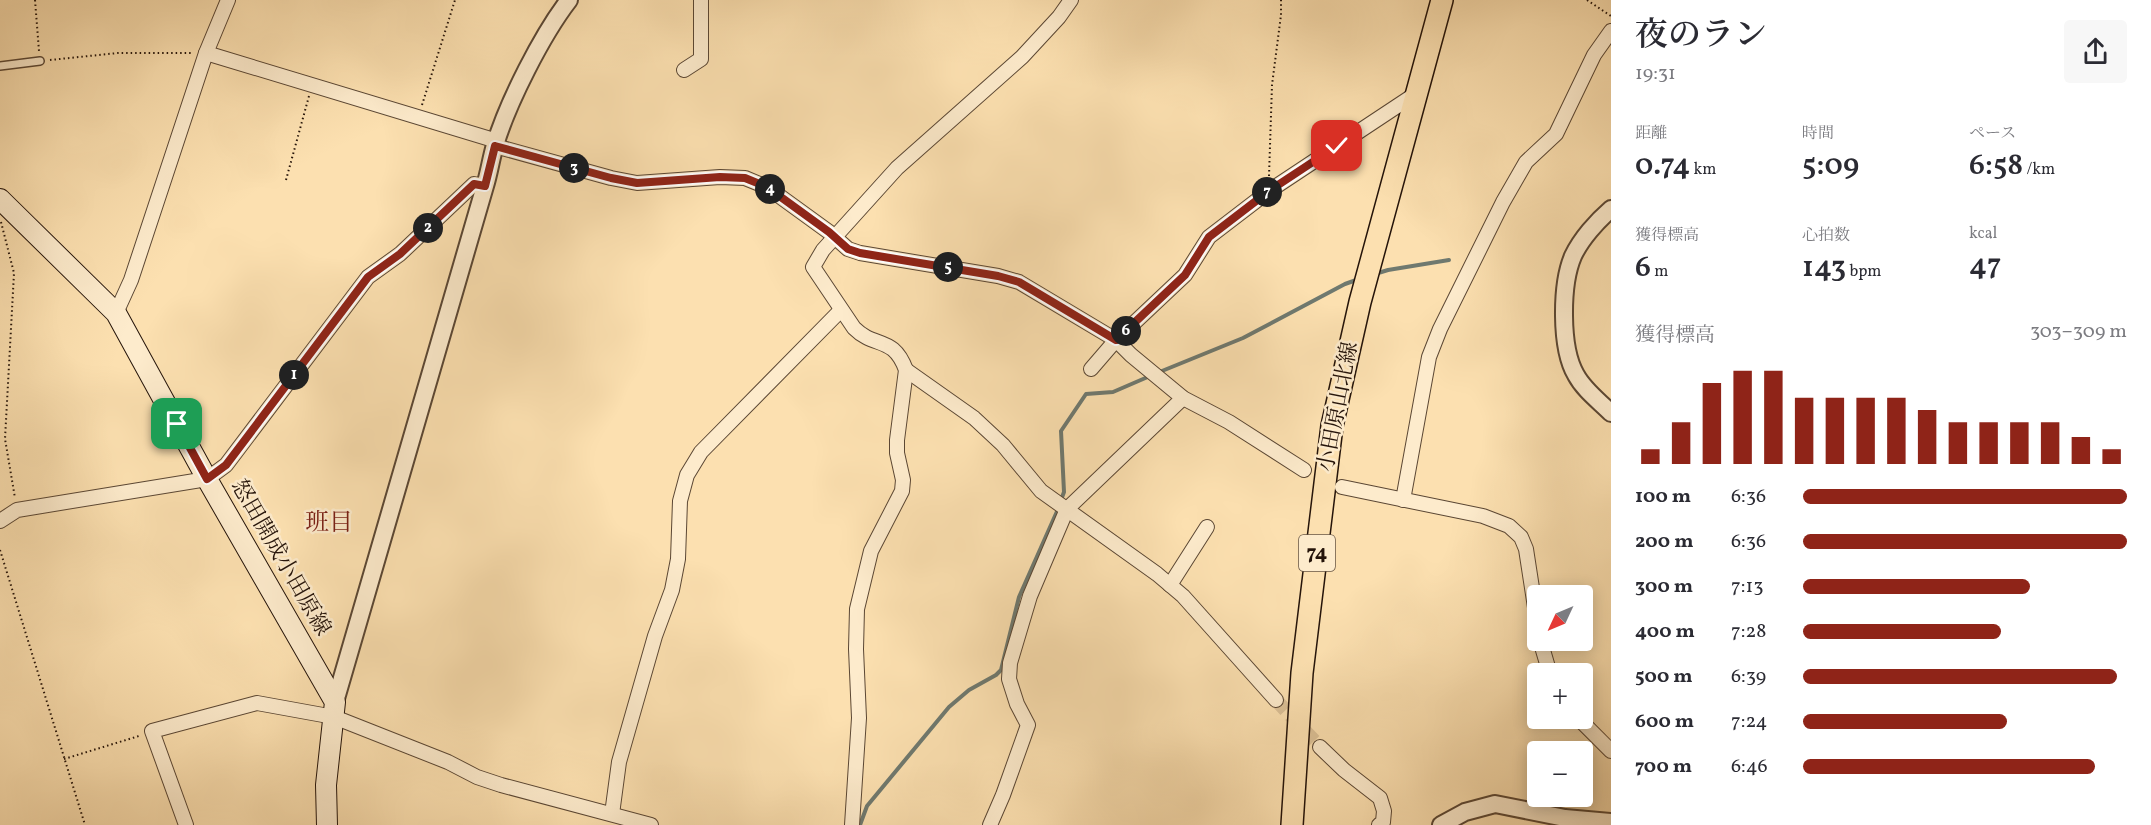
<!DOCTYPE html>
<html lang="ja">
<head>
<meta charset="utf-8">
<style>
	body { margin:0; font-family:Vollkorn,"Noto Serif JP",serif; background:#f7f7f7; color:#2b2b33; height:100vh; display:flex; flex-direction:column; font-size:22px; white-space:nowrap }
	* { box-sizing:border-box; margin:0 }
	p { font-size:20px; color:#7c7c81 }
	.icon { flex:none; width:33px; height:33px; fill:none; stroke:currentColor; stroke-width:2; stroke-linecap:round; stroke-linejoin:round }
	.map { position:relative; flex:1; overflow:hidden }
	.side { display:flex; flex-direction:column; background:#fff; width:540px }
	.side>* { flex:none }
	.needle { width:39px; rotate:226deg }
	.controls { position:absolute; left:1527px; top:585px; display:grid; gap:12px }
	.controls a { display:grid; place-items:center; width:66px; height:66px; border-radius:6px; background:#fff; box-shadow:0 3px 15px #0003; font-size:30px }
	.pin { position:absolute; display:grid; place-items:center; width:51px; height:51px; color:#fff; margin:-26px; border-radius:12px; box-shadow:0 3px 9px #0006 }
	.km { position:absolute; width:30px; height:30px; margin:-15px; border-radius:50%; background:#222; color:#fff; font-size:16px; line-height:30px; text-align:center }
	.round { display:grid; place-items:center; flex:none; width:63px; height:63px; border-radius:6px; background:#f7f7f7 }
	.summary { display:flex; align-items:center; justify-content:space-between; height:102px; padding:0 24px }
	h1 { font-size:33px; font-weight:600; line-height:45px }
	.stats { display:grid; grid-template-columns:repeat(3,1fr); gap:9px; height:102px; padding:6px 24px }
	.stats div { display:grid; align-content:center }
	.stats b { font-size:30px; font-weight:600 }
	.stats small { font-size:16px; font-weight:400 }
	.stats p { font-size:16px }
	.chart { height:168px; padding:12px 24px }
	.chart p { display:flex; justify-content:space-between }
	.chart svg { width:100%; height:108px; margin-top:6px; stroke:#8f2418; stroke-width:6 }
	ul { padding:0 24px; list-style:none; font-size:20px }
	li { display:grid; grid-template-columns:96px 72px 1fr; align-items:center; height:45px }
	li i { height:15px; border-radius:8px; background:#8f2418 }
	main { display:flex; flex:1; min-height:0 }
	.map>svg:first-child { display:block }
	.lines { fill:none; stroke-linecap:round; stroke-linejoin:round }
	.stream { stroke:#6f796f; stroke-width:4 }
	.minor-tunnel { stroke:#dcc197; stroke-width:14; stroke-dasharray:14 7; stroke-linecap:butt }
	.service-casing { stroke:#5b4734; stroke-width:10 }
	.minor-casing { stroke:#5b4734; stroke-width:16 }
	.tertiary-casing { stroke:#5b4734; stroke-width:20 }
	.secondary-casing { stroke:#25140a; stroke-width:22 }
	.primary-casing { stroke:#25140a; stroke-width:24 }
	.path { stroke:#25140a; stroke-width:2; stroke-dasharray:1.5 3; stroke-linecap:butt }
	.service { stroke:#fdebcc; stroke-width:7 }
	.minor { stroke:#fdebcc; stroke-width:14 }
	.tertiary { stroke:#fdebcc; stroke-width:16 }
	.secondary { stroke:#fdebcc; stroke-width:20 }
	.primary { stroke:#fce0b0; stroke-width:21 }
	.route-casing { stroke:#fff; stroke-width:12 }
	.route { stroke:#8f2418; stroke-width:8 }
	.labels { text-anchor:middle; dominant-baseline:central; stroke-width:5; stroke-linejoin:round; paint-order:stroke }
	.shield { fill:#fdebcc; stroke:#665444; stroke-width:1.5 }
	.shield-label { font-size:21px; font-weight:bold; fill:#25140a }
	.street-label { font-size:22px; fill:#25140a; stroke:#fdebcc }
	.neighbourhood-label { font-size:24px; fill:#7a1f14; stroke:#fdebcc }
</style>
</head>
<body>
<main>
<div class="map">
<svg width="1611" height="825" viewBox="0 0 1611 825">
	<rect width="100%" height="100%" fill="#fce0b0"/>
	<filter id="stains"><feTurbulence type="fractalNoise" baseFrequency=".00333" numOctaves="4"/><feColorMatrix values="0 0 0 0 .2 0 0 0 0 .09 0 0 0 0 .02 0 0 0 .5 -.17"/></filter>
	<radialGradient id="worn" r=".72"><stop offset=".6" stop-color="#630" stop-opacity="0"/><stop offset="1" stop-color="#630" stop-opacity=".3"/></radialGradient>
	<g class="lines">
		<g class="stream">
			<polyline points="1375,274 1388,270 1449,260"/>
			<polyline points="1157,373 1243,338 1345,284 1359,279"/>
			<polyline points="1061,500 1064,492 1061,431 1086,394 1113,392 1150,376"/>
			<polyline points="860,825 867,806 949,707 969,690 996,675 1001,670 1019,597 1059,507"/>
		</g>
		<polyline class="minor-tunnel" points="1276,700 1320,747"/>
		<g class="service-casing">
			<polyline id="service" points="0,66 40,61"/>
		</g>
		<g class="minor-casing">
			<g id="minor">
				<polyline points="206,53 497,141"/>
				<polyline points="684,70 701,59 701,0"/>
				<polyline points="495,146 611,178 637,183 720,177 745,178 767,187 829,232 848,249 860,253 998,276 1019,282 1116,340 1131,355 1183,398 1229,422 1304,470"/>
				<polyline points="116,313 131,280 206,53 228,0"/>
				<polyline points="1091,369 1116,340 1185,275 1209,237 1269,191 1417,93"/>
				<polyline points="906,370 974,418 1003,445 1041,491 1157,574 1183,596 1276,700"/>
				<polyline points="1342,487 1483,516 1509,526 1521,537 1526,549 1538,627"/>
				<polyline points="1403,500 1429,357 1440,329 1503,202 1526,162 1556,134 1594,55 1611,31"/>
				<polyline points="0,521 17,510 207,479 226,465 368,277 400,254 474,184 485,186"/>
				<polyline points="1170,585 1207,527"/>
				<polyline points="1540,640 1550,674"/>
				<polyline points="1578,718 1611,751"/>
				<polyline points="1320,747 1344,770 1380,798 1384,811 1383,822 1379,825"/>
				<polyline points="612,814 619,762 655,636 672,590 678,559 680,501 687,475 701,452 841,310"/>
				<polyline points="186,825 152,731 257,703 334,717 448,762 477,777 501,785 651,825"/>
				<path d="M852,825L859,718L856,649L857,609L871,551L902,491L903,480L897,453V440L906,370C893,335 875,349 854,328L813,267L823,250L897,168L1022,57L1059,17L1071,0"/>
				<polyline points="990,825 1003,795 1028,725 1017,704 1009,679 1010,663 1030,596 1067,509 1183,398"/>
			</g>
		</g>
		<g class="tertiary-casing">
			<g id="tertiary">
				<path d="M1611,209C1597,221 1581,239 1573,256C1561,284 1560,348 1576,375C1584,390 1599,401 1611,413"/>
				<path d="M335,702L485,186C489,173 491,159 495,145C508,102 542,35 569,0"/>
				<polyline points="1441,825 1465,812 1495,804 1565,818 1611,822"/>
			</g>
		</g>
		<g class="secondary-casing">
			<polyline id="secondary" points="0,199 116,313 207,479 335,702 326,785 327,825"/>
		</g>
		<g class="primary-casing">
			<polyline id="primary" points="1292,825 1302,673 1332,426 1360,302 1442,0"/>
		</g>
		<g class="path">
			<polyline points="35,0 39,51"/>
			<polyline points="1587,0 1611,16"/>
			<polyline points="50,60 118,53 191,53"/>
			<polyline points="422,105 455,0"/>
			<polyline points="1269,176 1272,85 1281,15 1281,0"/>
			<polyline points="286,180 309,96"/>
			<polyline points="1,222 14,273 5,439 15,498"/>
			<polyline points="0,550 85,825"/>
			<polyline points="64,759 139,736"/>
		</g>
		<use href="#service" class="service"/>
		<use href="#minor" class="minor"/>
		<use href="#tertiary" class="tertiary"/>
		<use href="#secondary" class="secondary"/>
		<use href="#primary" class="primary"/>
	</g>
	<g class="lines">
		<g class="route-casing">
			<polyline id="route" points="177,424 207,479 226,465 368,277 400,254 474,184 485,186 495,146 611,178 637,183 720,177 745,178 767,187 829,232 848,249 860,253 998,276 1019,282 1116,340 1185,275 1209,237 1269,191 1337,146"/>
		</g>
		<use href="#route" class="route"/>
	</g>
	<g class="labels">
		<rect class="shield" x="1299" y="535" width="36" height="36" rx="4.5"/>
		<g class="shield-label">
			<text x="1317" y="553">74</text>
		</g>
		<g class="street-label">
			<text transform="translate(1339 407) rotate(-79)">小田原山北線</text>
			<text transform="translate(280 558) rotate(60)">怒田開成小田原線</text>
		</g>
		<g class="neighbourhood-label">
			<text x="329" y="524">班目</text>
		</g>
	</g>
	<rect width="100%" height="100%" filter="url(#stains)"/>
	<rect width="100%" height="100%" fill="url(#worn)"/>
</svg>
<div class="controls">
<a><svg class="needle" viewBox="-14 -14 28 28"><path d="M0-13l5 13h-10z" fill="#e53935"/><path d="M0 13l5-13h-10z" fill="#7c7c81"/></svg></a>
<a>+</a>
<a>−</a>
</div>
<div class="pin" style="left:177px;top:424px;background:#1e9e55"><svg class="icon" aria-label="arrive" viewBox="0 0 24 24"><path d="M6 21V4h12l-3 4 3 4H6"/></svg></div>
<div class="pin" style="left:1337px;top:146px;background:#d93025"><svg class="icon" aria-label="check" viewBox="0 0 24 24"><path d="M5 12l5 5 9-10"/></svg></div>
<b class="km" style="left:294px;top:375px">1</b>
<b class="km" style="left:428px;top:228px">2</b>
<b class="km" style="left:574px;top:168px">3</b>
<b class="km" style="left:770px;top:189px">4</b>
<b class="km" style="left:948px;top:267px">5</b>
<b class="km" style="left:1126px;top:331px">6</b>
<b class="km" style="left:1267px;top:192px">7</b>
</div>
<section class="side">
<div class="summary"><div><h1>夜のラン</h1><p>19:31</p></div><a class="round"><svg class="icon" aria-label="share" viewBox="0 0 24 24"><path d="M12 15V3M7 8l5-5 5 5M5 13v7h14v-7"/></svg></a></div>
<div class="stats">
<div><p>距離</p><b>0.74<small> km</small></b></div>
<div><p>時間</p><b>5:09</b></div>
<div><p>ペース</p><b>6:58<small> /km</small></b></div>
</div>
<div class="stats">
<div><p>獲得標高</p><b>6<small> m</small></b></div>
<div><p>心拍数</p><b>143<small> bpm</small></b></div>
<div><p>kcal</p><b>47</b></div>
</div>
<div class="chart"><p><span>獲得標高</span>303–309 m</p>
<svg viewBox="0 0 160 44" preserveAspectRatio="none"><path d="M5 44V38M15 44V27M25 44V11M35 44V6M45 44V6M55 44V17M65 44V17M75 44V17M85 44V17M95 44V22M105 44V27M115 44V27M125 44V27M135 44V27M145 44V33M155 44V38"/></svg>
</div>
<ul>
<li><b>100 m</b>6:36<i style="width:100%"></i></li>
<li><b>200 m</b>6:36<i style="width:100%"></i></li>
<li><b>300 m</b>7:13<i style="width:70%"></i></li>
<li><b>400 m</b>7:28<i style="width:61%"></i></li>
<li><b>500 m</b>6:39<i style="width:97%"></i></li>
<li><b>600 m</b>7:24<i style="width:63%"></i></li>
<li><b>700 m</b>6:46<i style="width:90%"></i></li>
</ul>
</section>
</main>
</body>
</html>
